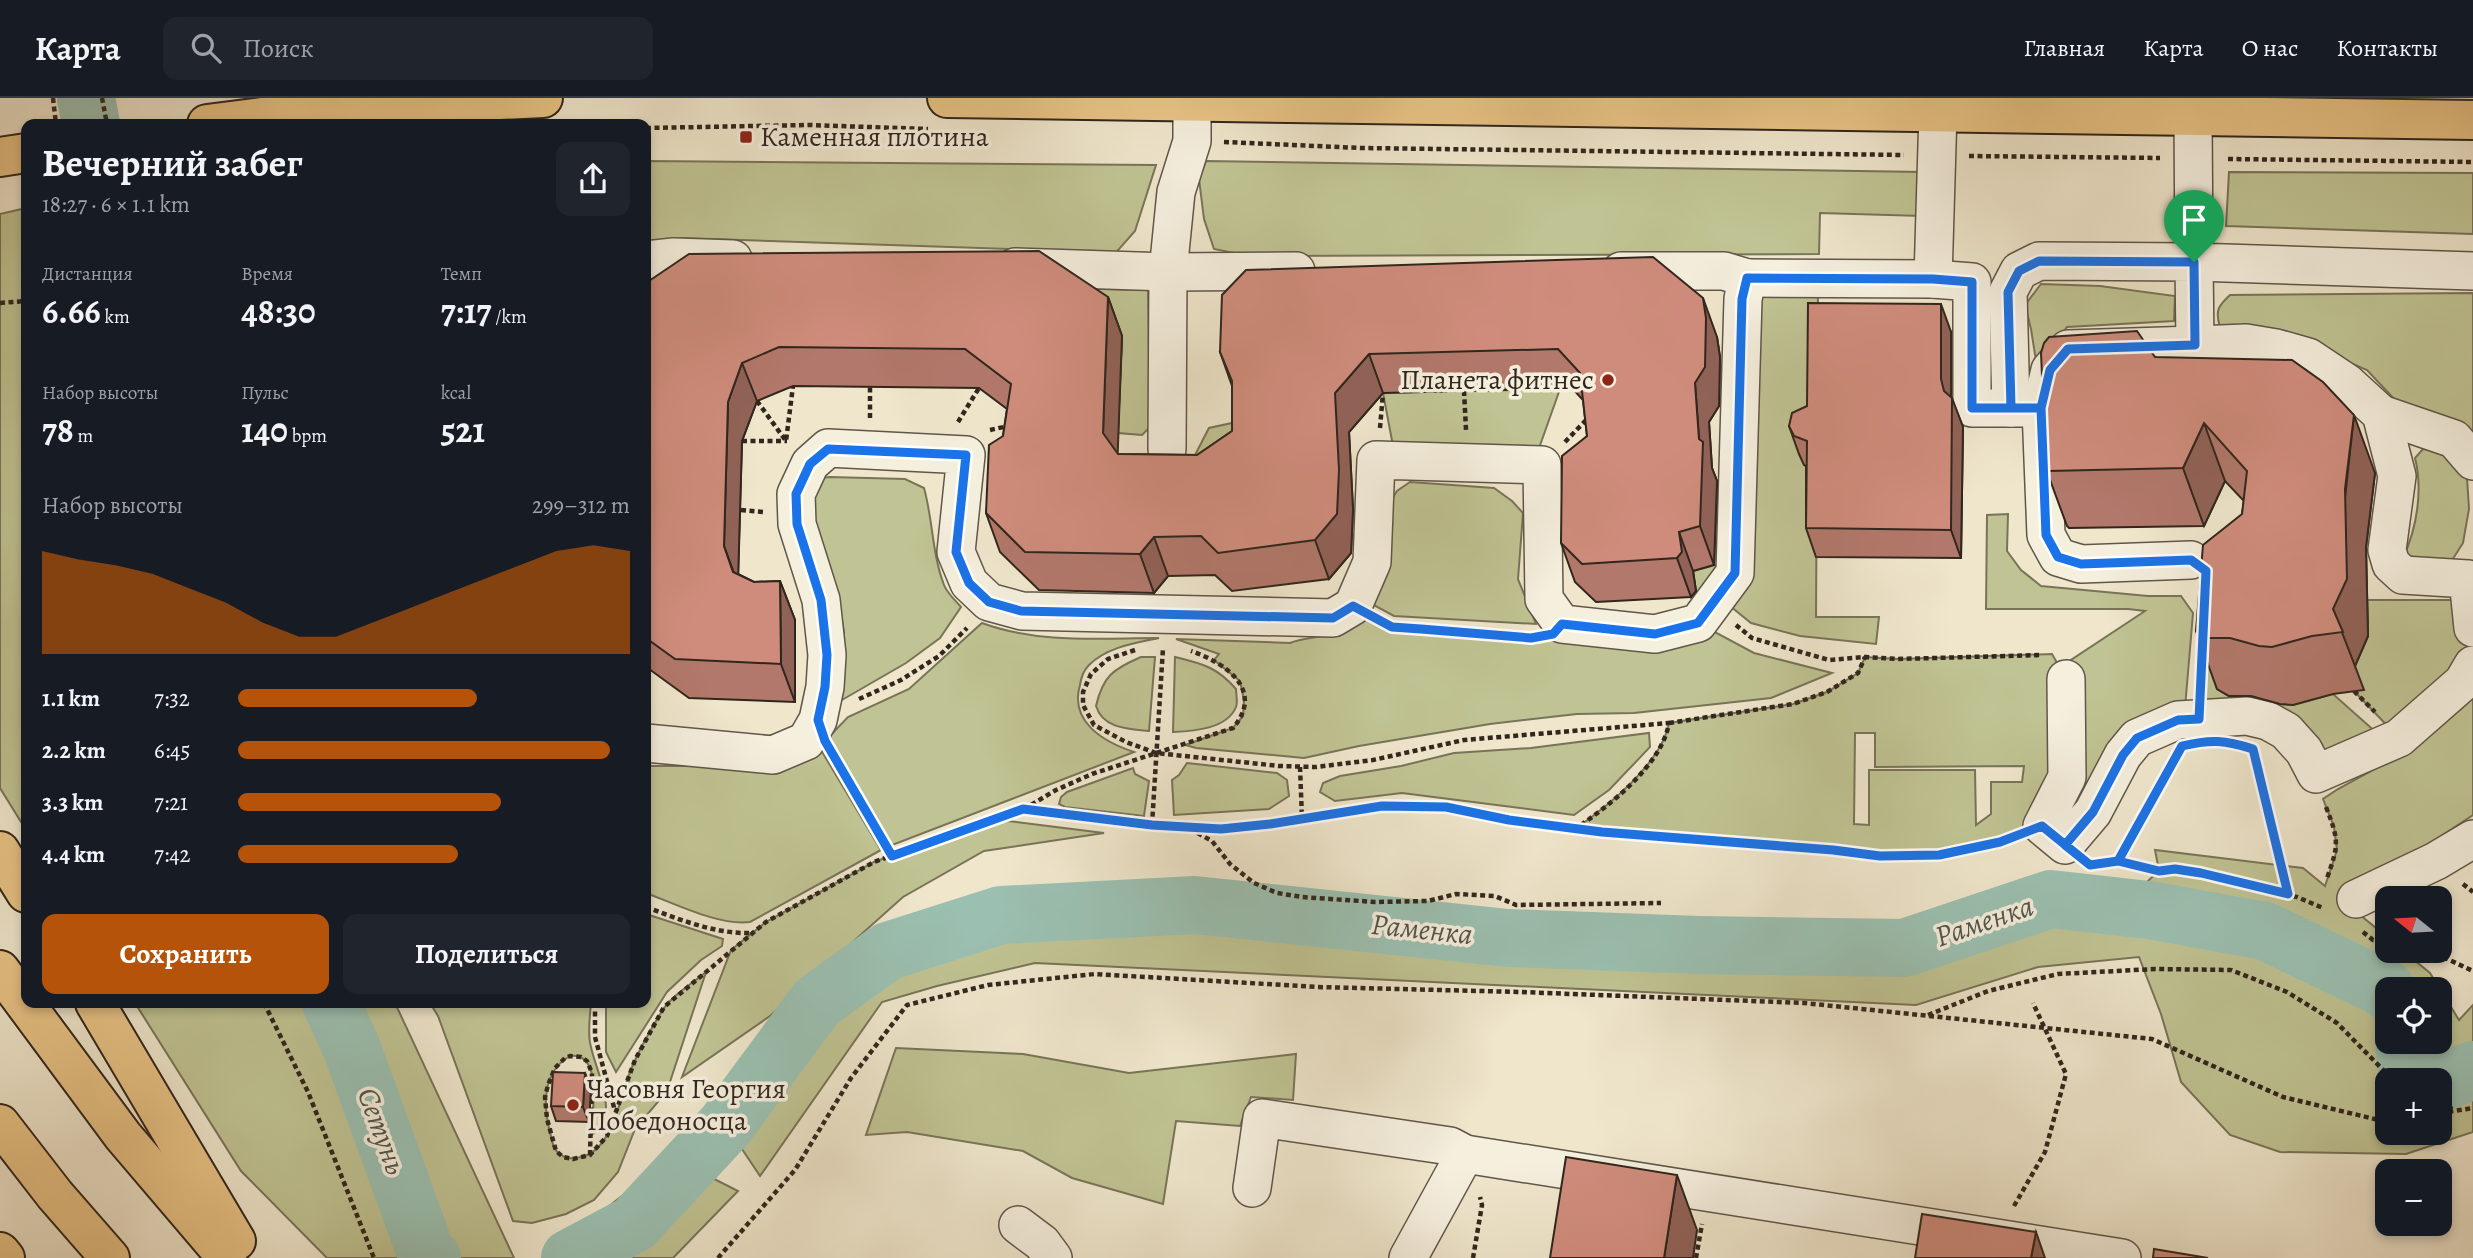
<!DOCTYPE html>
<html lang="ru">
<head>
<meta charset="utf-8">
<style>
	body { margin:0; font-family:Alegreya,serif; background:#20242c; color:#f1f3f6; height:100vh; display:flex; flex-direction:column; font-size:26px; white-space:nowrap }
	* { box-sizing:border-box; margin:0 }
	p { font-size:23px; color:#9ea1a6 }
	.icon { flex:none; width:38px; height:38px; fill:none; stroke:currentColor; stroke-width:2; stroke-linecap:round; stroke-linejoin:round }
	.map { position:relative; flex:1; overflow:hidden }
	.panel { position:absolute; left:21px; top:21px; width:630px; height:889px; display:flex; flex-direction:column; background:#171b24; border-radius:14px; box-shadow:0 4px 10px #0003 }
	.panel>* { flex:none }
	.needle { width:46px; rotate:288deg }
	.controls { position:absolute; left:2375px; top:788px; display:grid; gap:14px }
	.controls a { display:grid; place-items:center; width:77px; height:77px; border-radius:14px; background:#171b24; box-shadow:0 4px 10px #0003; font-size:35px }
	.pin { position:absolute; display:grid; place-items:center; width:60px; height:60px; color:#fff; margin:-72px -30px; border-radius:50% 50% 50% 0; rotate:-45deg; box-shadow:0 0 7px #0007 }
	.pin .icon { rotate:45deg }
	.round { display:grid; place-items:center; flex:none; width:74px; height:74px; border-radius:14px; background:#20242c }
	.summary { display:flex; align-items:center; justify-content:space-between; height:119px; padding:0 21px }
	h1 { font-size:38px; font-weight:700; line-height:52px }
	.stats { display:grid; grid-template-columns:repeat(3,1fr); gap:10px; height:119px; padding:7px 21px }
	.stats div { display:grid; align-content:center }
	.stats b { font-size:35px; font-weight:700 }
	.stats small { font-size:19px; font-weight:400 }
	.stats p { font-size:19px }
	.chart { height:196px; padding:14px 21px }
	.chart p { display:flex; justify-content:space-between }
	.chart svg { width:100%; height:126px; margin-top:7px; fill:#b45309; opacity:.7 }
	.primary-button { display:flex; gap:14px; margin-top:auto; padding:14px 21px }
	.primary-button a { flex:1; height:80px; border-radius:14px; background:#b45309; color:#fff; font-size:28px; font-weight:700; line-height:80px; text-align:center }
	.primary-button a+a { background:#20242c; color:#f1f3f6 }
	ul { padding:0 21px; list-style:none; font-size:23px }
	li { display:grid; grid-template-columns:112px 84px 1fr; align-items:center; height:52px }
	li i { height:18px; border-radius:9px; background:#b45309 }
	header { display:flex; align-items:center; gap:42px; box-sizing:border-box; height:98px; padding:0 35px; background:#171b24; border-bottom:2px solid #363941 }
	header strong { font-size:33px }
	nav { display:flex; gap:38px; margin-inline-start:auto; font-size:24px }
	.search { width:490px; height:63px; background:#20242c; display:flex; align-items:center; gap:18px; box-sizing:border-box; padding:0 24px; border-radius:14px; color:#9ea1a6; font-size:26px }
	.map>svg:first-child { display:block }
	.green { fill:#c0c393; stroke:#787458; stroke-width:2; fill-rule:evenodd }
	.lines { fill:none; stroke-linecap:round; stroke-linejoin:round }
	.river { stroke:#9bc0b1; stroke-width:58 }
	.minor-casing { stroke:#605649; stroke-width:40 }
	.major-casing { stroke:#31261d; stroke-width:42 }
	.path { stroke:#31261d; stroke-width:4.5; stroke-dasharray:5 3.5; stroke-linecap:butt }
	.minor { stroke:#f5efde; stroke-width:37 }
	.major { stroke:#e8c386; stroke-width:38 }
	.wall { fill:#b2786b; stroke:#31261d; stroke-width:2 }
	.shaded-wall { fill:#916257; stroke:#31261d; stroke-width:2 }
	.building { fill:#cf8c7c; stroke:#31261d; stroke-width:2 }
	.route-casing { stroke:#fff; stroke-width:14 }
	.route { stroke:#1a73e8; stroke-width:9 }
	.poi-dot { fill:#8f2418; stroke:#f5efde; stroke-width:2.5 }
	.labels { text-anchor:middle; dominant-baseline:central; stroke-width:7; stroke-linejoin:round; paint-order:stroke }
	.poi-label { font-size:28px; fill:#31261d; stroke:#f5efde; text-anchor:start }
	.water-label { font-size:30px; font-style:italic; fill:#515449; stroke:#f5efde }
</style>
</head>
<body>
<header>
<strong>Карта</strong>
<div class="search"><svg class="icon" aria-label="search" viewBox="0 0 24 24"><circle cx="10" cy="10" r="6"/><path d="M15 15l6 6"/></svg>Поиск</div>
<nav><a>Главная</a><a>Карта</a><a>О нас</a><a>Контакты</a></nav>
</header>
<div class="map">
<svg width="2473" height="1160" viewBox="0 0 2473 1160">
	<rect width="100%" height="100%" fill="#efe6cc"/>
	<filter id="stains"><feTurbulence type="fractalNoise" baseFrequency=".00286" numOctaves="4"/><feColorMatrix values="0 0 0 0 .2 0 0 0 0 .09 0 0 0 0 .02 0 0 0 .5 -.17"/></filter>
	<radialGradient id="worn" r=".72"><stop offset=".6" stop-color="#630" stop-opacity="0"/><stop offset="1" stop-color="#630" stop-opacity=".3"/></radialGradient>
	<g class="green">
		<polygon points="646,63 1156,67 1135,133 1112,159 1072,153 682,140 646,147"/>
		<polygon points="1206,63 1923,74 1922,118 1820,115 1819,156 1249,158 1214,151 1204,121 1199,81"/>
		<polygon points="2229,74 2473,75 2473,136 2226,128"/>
		<polygon points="26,110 26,732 0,690 0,116"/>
		<polygon points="2041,186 2100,188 2175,198 2174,223 2067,229 2037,269 2031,231 2025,207"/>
		<polygon points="1777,188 1818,188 1816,519 1879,519 1876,546 1800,538 1751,525 1724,503 1751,209"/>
		<polygon points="1051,190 1148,192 1150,329 1142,337 1118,335 1122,238"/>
		<path d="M2473,195V336L2456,322L2398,305L2367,272L2308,247L2220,229C2215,213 2218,208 2230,197Z"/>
		<polygon points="1560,291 1538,353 1393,348 1383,295"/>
		<polygon points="1246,322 1211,396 1195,357 1209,330"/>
		<path d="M2423,351L2444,353L2467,380L2469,411L2463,445L2449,467L2403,460C2417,430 2423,392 2415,360Z"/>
		<path d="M830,379L905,381L924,390C933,422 932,456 944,487C947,495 955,502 961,509L940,540L906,565L835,606L844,535L840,509L823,481L805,406L820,380Z"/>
		<polygon points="1410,384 1494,390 1512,403 1523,415 1518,481 1536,526 1394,518 1368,504 1390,404 1397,393"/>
		<polygon points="2008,416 2007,453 2021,472 2041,488 2148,498 2181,498 2193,515 2185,610 2093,714 2049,734 2078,699 2085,634 2081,589 2071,562 2145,513 2128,511 1986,511 1987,417"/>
		<polygon points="1730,463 1696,499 1693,473"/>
		<polygon points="2367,502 2470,502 2473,567 2399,640 2354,593 2354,569 2368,538"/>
		<polygon points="2204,505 2217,591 2238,604 2293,607 2333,596 2388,645 2316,676 2304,653 2199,608"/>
		<path d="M1365,515L1392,529L1531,540L1553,536L1698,525L1754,555L1832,575L1771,600L1634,615L1577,616L1490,626L1359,648L1304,660L1196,650L1185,647L1233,630L1243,618L1244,602L1240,583L1214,562L1219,556L1176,541L1290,545C1308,537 1341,540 1355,528C1359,525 1362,519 1365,515Z"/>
		<path d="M982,525C1039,546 1100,540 1159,540C1135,545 1107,549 1089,567C1084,572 1081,580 1080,587C1069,624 1104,644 1134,654L887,749L825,643L848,619L909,591Z"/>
		<path d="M2052,556L2066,581L2042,728L2000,744L1939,757L1879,758L1833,752L1575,731C1608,708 1662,665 1669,625L1793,606L1827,594L1858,575L1865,559L1898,561ZM1855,635H1875V669L2024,668L2022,684H1991V716L1976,727L1975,672H1869V727L1854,726Z"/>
		<path d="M1141,559H1155L1149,633C1129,631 1103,631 1096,608C1103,578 1113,571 1141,559Z"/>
		<path d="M1175,559C1203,566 1217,569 1236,591C1236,596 1238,604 1236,609C1227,631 1194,633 1173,634Z"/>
		<path d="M2473,598V717L2343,803L2387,839V852H2402L2430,875L2459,922L2473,907V1034L2406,1056L2280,1054L2230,1037L2181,984L2161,916L2139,859L2038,869L1916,907L1035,865L937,888L882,904L760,1078L726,1027L817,904L888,853L1001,817L1195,807L1508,840L1699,847L1904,850L2051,801L2119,809L2159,773L2155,752L2303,770L2325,788L2337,752L2334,729L2323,701L2338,691L2404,655ZM2387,891H2440V943H2387ZM2387,982H2440V1034H2387Z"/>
		<polygon points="1649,635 1650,649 1609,692 1574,717 1402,695 1335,703 1320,694 1323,685 1340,678 1401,668 1454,655 1531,650"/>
		<path d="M818,647L881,752L750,824C719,828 676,806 646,795V668H778Z"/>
		<polygon points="1187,665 1277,675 1287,682 1289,698 1269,711 1174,717 1172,682 1179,677"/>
		<polygon points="1133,670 1135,676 1149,683 1144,718 1065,709 1059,706 1061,699 1067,694"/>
		<polygon points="1009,723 1104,735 984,753 903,799 770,918 682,979 731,852 766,824 874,764 986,724"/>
		<polygon points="646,816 723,841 722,848 701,862 667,894 616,974 606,954 606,905 646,905"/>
		<path d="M706,874L667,993L635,1031L618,1074L594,1102L566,1116L532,1125L513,1123L438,918L430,905H591C590,919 587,936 591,949C596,974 622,1020 591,1037C592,1016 604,954 570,958C542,974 543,1007 550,1034C552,1043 553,1052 561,1057C568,1062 574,1060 582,1059C614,1051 620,996 632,969C640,950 651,931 662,913C671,898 693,885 706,874Z"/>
		<polygon points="135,905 395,905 514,1160 327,1160 241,1073"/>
		<polygon points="896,950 1023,956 1129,975 1296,956 1293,1002 1251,999 1240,1028 1176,1023 1163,1106 1072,1080 1023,1053 907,1034 866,1037"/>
		<polygon points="671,1059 738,1093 673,1160 544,1160"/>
	</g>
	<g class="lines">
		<g class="river">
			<polyline points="86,0 91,26"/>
			<polyline points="331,905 352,951 426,1155 432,1160"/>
			<polyline points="2404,943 2407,979 2420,982"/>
			<polyline points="2440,985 2473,972"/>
			<polyline points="570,1160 634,1126 726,1027 817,904 888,853 1001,817 1195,807 1508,840 1699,847 1904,850 2051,801 2149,812 2265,833 2386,891 2387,893"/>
		</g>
		<g class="minor-casing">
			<g id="minor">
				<polyline points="2193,18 2194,164 2473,173"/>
				<polyline points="646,162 674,159 733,161"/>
				<polyline points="1015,169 1168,174 1296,173"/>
				<polyline points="1747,180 1933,181 1972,184 1972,310 2037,310"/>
				<polyline points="1933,181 1938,14"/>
				<polyline points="2011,310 2008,194 2019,173 2039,163 2194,164 2195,247 2246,245 2276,250 2308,259 2347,285 2381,316 2397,378 2387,452 2391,466 2403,477 2468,481 2473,530"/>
				<polyline points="2381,316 2454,341 2473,363"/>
				<polyline points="1167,351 1168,174 1176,94 1192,43 1192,3"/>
				<polyline points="2191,462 2081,466 2058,459 2046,437 2041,311 2050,272 2068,251 2195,247"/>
				<polyline points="2066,581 2067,679 2042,728 2065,747 2093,714 2123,657 2137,640 2178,622 2247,618 2268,623 2286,633 2304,653 2316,676 2399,640 2463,584 2473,567"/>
				<polyline points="646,645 773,657 806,643 818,622 825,589 827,557 821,502 797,426 796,396 810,366 828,350 966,357 956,454 969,485 989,504 1022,513 1333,520 1353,508 1372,464 1376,362 1542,367 1544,501 1562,526 1655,536 1698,525 1735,475 1743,201 1747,180 1724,173 1621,173"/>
				<polyline points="2356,801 2436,763 2473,741"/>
				<polyline points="1252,1090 1262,1020 1450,1048 1465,1056 2122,1160"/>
				<polyline points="1018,1127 1042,1145 1053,1160"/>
				<polyline points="1408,1160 1465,1056"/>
			</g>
		</g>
		<g class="major-casing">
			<g id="major">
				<polyline points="947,0 2473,22"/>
				<polyline points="207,26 333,10 543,0"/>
				<polyline points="0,59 26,55"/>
				<polyline points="0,753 26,795"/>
				<polyline points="0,872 123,1038 227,1160"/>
				<polyline points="95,905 236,1143"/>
				<polyline points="0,1026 55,1097 110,1160"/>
				<polyline points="0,1154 5,1160"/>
			</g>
		</g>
		<g class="path">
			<polyline points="53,0 56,26"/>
			<polyline points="102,0 107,26"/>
			<polyline points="646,30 809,27 928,31"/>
			<polyline points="1224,44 1362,50 1904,57"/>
			<polyline points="1969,58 2160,60"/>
			<polyline points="2228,61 2473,64"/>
			<polyline points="0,205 26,203"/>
			<polyline points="1464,293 1466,332"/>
			<polyline points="757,303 786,343 793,288"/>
			<polyline points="870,320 870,289"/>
			<polyline points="958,324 979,290"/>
			<polyline points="1380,330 1383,295"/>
			<polyline points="990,332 1008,328"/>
			<polyline points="742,343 787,343"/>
			<polyline points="1565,344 1588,320"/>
			<polyline points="741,412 764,414"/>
			<polyline points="1382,523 1392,529 1529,540"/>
			<polyline points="1736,527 1752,540 1829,562 1865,559 1898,561 2042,557"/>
			<path d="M1135,552L1108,561L1091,576L1083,594V607L1094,627L1126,644L1156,655L1279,668L1316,669L1373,662L1464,642L1669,625C1662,667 1609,708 1575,731"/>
			<polyline points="2200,589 2202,545"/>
			<polyline points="2354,593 2375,614"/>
			<polyline points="859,601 901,582 939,558 967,530"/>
			<polyline points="1669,625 1793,606 1827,594 1858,575 1865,559"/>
			<polyline points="2254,654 2288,796"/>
			<polyline points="836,662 892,758"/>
			<polyline points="1300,669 1302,721"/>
			<path d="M2326,709C2339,742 2339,747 2327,780"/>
			<path d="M1024,711L1056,692L1092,676L1233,630C1265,592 1226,565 1191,553"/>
			<polyline points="1152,727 1163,550"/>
			<polyline points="1190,731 1212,743 1230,766 1254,785 1277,795 1302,799 1375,804 1428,803 1456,796 1495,798 1516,807 1661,805"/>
			<polyline points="2118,763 2174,663"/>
			<polyline points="2094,767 2118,763 2159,773 2175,771 2201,774 2228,783 2297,799 2323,810"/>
			<polyline points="2463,786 2473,794"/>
			<path d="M646,809C678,821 715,836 750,835"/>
			<polyline points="2363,834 2373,842 2387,844"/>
			<polyline points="2428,852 2473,873"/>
			<polyline points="264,905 308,994 374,1160"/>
			<polyline points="595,905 595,939 615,1013"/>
			<polyline points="1928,917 1988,893 2058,876 2155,871 2231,872 2287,894 2337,925 2393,982"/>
			<polyline points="2440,1006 2455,1012"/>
			<polyline points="2440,1015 2473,1010"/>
			<polyline points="590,1057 592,975 587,963 581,959 570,958 565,960 555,970 548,987 545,999 547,1021 556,1053 563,1059 573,1061 590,1057 607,1038 635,962 664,909 766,824 874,764 1023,711 1152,727 1221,731 1271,726 1382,708 1445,709 1509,722 1602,734 1833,752 1879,758 1939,757 2010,740"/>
			<polyline points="2014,1108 2045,1054 2066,976 2033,905"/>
			<polyline points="718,1160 795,1072 851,980 907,907 988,887 1095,876 1317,889 1521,894 1804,905 2152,941 2283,999 2387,1024"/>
			<polyline points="1473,1160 1482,1107 1480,1099"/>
			<polyline points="1696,1160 1702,1126"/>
		</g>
		<use href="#minor" class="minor"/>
		<use href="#major" class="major"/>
	</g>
	<g class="wall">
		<polygon points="646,185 1108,199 1122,238 1117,356 1197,357 1232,333 1232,288 1220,254 1717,239 1720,259 1719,308 1709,324 1712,370 1717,383 1714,467 1693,473 1696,493 1691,499 1596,504 1575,484 1561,445 1587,338 1583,302 1572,290 1383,295 1349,334 1353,411 1351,455 1329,481 1232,493 1215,477 1168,478 1154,495 1039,492 1000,454 986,415 1003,338 1007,311 979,290 793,288 757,303 742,343 738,476 754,484 780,483 795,522 795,604 689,600 649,571 646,561 646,401 649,289 646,287"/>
		<polygon points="1951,234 1951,299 1963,329 1961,460 1816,459 1806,430 1806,368 1804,367 1799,356 1789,328"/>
		<polygon points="2155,259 2375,375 2366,449 2368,538 2355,568 2364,592 2333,596 2293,607 2280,606 2251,598 2229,598 2217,591 2196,533 2242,416 2244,403 2225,383 2204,428 2069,430 2067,428 2046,371"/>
		<polygon points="585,975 591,991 589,1024 556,1023 551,1008"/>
	</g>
	<g class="shaded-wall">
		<polygon points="1108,199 1122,238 1117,374 1103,335"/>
		<polygon points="1703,200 1717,239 1720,259 1719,308 1709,324 1712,370 1717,383 1714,467 1700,428 1699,341 1695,285"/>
		<polygon points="1941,206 1951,234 1951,310 1952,300 1963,329 1961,460 1951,432 1941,281"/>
		<polygon points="1369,256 1383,295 1349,334 1353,411 1351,455 1329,481 1315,442 1335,295"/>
		<polygon points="742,265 757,303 742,343 738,486 724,448 728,304"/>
		<polygon points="2354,317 2375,375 2366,449 2368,538 2355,568 2333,511"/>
		<polygon points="2204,325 2225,383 2204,428 2183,370"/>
		<polygon points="1679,434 1693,473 1696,493 1691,499 1677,460"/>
		<polygon points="1154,439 1168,478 1154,495 1140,456"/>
		<polygon points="780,483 795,522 795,604 781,566"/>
		<polygon points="585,975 591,991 589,1024 583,1009"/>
		<polygon points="1677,1077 1697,1132 1693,1160 1664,1160"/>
		<polygon points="2036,1134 2045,1160 2031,1160"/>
	</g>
	<g class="building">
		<polygon points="1039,153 1108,199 1103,335 1118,356 1197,357 1232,333 1232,283 1220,254 1222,197 1246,172 1653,159 1703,200 1706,220 1705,269 1695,285 1699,341 1703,344 1700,428 1679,434 1682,454 1677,460 1582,466 1561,445 1562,358 1587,338 1580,275 1558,251 1369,256 1335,295 1339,372 1337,416 1315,442 1218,455 1201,438 1154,439 1140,456 1025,454 986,415 989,347 1003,338 1011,286 965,251 779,249 742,265 728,304 724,448 733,474 754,484 780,483 781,566 675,561 646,540 646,401 650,259 646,257 646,185 689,156"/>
		<polygon points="1808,205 1941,206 1941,281 1944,293 1952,300 1951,432 1806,430 1807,343 1794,338 1789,328 1792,315 1807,308"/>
		<polygon points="2137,233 2155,259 2292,262 2323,284 2354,317 2345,391 2347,481 2333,511 2343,534 2312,538 2272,549 2259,548 2230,540 2208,540 2196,533 2203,447 2242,416 2247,373 2204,325 2183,370 2048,373 2046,371 2041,255 2044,245 2049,239"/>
		<polygon points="553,974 585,975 583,1009 551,1008"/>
		<polygon points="1566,1059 1677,1077 1664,1160 1550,1160"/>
		<polygon points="1922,1116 2036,1134 2031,1160 1915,1160"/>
		<polygon points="2154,1151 2208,1160 2153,1160"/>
	</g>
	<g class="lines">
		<g class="route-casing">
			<path id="route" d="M2194,164L2195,247L2068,251L2050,272L2041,310H1972V184L1933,181L1747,180L1742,201L1735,475L1698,525L1655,536L1562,526L1553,536L1531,540L1421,531L1392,529L1353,508L1333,520L1021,513L989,504L969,485L956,454L966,357L828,351L810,366L796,396L797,426L821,502L827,557L825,589L818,622L825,643L892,758L1023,711L1152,727L1221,731L1270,726L1382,708L1446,709L1509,722L1602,734L1833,752L1880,758L1939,757L2000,744L2042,728L2090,767L2118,763L2159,773L2175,771L2201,775L2288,796L2253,651C2225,642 2211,641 2182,648L2118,763L2090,767L2065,747L2093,714L2123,657L2137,640L2178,622L2199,621L2206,473L2191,462L2081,466L2058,459L2046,437L2041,310H2011L2008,194L2019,173L2039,163L2194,164"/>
		</g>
		<use href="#route" class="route"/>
	</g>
	<g class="poi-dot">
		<rect x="739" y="32" width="14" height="14" rx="3.5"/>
		<circle cx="1608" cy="282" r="7"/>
		<circle cx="573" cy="1007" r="7"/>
	</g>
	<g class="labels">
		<g class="poi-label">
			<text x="760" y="39">Каменная плотина</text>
			<text x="1594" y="282" text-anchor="end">Планета фитнес</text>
			<text x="587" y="991">Часовня Георгия<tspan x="587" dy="32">Победоносца</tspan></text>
		</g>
		<g class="water-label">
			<text transform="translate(1984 823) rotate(-19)">Раменка</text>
			<text transform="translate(1422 831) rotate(6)">Раменка</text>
			<text transform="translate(382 1033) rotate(70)">Сетунь</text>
		</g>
	</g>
	<rect width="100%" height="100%" filter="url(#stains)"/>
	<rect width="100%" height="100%" fill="url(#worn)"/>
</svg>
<div class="controls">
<a><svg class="needle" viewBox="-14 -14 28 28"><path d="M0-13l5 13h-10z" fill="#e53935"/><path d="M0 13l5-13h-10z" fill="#9ea1a6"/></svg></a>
<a><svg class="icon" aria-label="locate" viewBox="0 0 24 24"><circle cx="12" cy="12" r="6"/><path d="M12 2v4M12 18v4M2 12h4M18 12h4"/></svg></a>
<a>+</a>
<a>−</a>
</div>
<div class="pin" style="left:2194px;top:164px;background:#1e9e55"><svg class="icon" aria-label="arrive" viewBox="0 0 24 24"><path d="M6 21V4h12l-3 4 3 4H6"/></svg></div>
<section class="panel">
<div class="summary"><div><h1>Вечерний забег</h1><p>18:27 · 6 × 1.1 km</p></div><a class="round"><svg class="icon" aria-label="share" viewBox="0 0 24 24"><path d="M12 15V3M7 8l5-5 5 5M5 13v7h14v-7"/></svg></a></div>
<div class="stats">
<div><p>Дистанция</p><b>6.66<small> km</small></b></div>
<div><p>Время</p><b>48:30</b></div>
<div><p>Темп</p><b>7:17<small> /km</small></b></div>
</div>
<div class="stats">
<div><p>Набор высоты</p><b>78<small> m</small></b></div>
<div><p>Пульс</p><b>140<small> bpm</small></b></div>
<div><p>kcal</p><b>521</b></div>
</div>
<div class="chart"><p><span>Набор высоты</span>299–312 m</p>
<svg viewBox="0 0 160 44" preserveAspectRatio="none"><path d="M0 44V8L10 11L20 13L30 16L40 21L50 26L60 33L70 38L80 38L90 33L100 28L110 23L120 18L130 13L140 8L150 6L160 8V44z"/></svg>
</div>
<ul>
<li><b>1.1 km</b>7:32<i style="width:61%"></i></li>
<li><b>2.2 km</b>6:45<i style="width:95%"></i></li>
<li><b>3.3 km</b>7:21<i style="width:67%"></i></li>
<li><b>4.4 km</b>7:42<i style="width:56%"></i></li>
</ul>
<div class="primary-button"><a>Сохранить</a><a>Поделиться</a></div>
</section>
</div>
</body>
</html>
